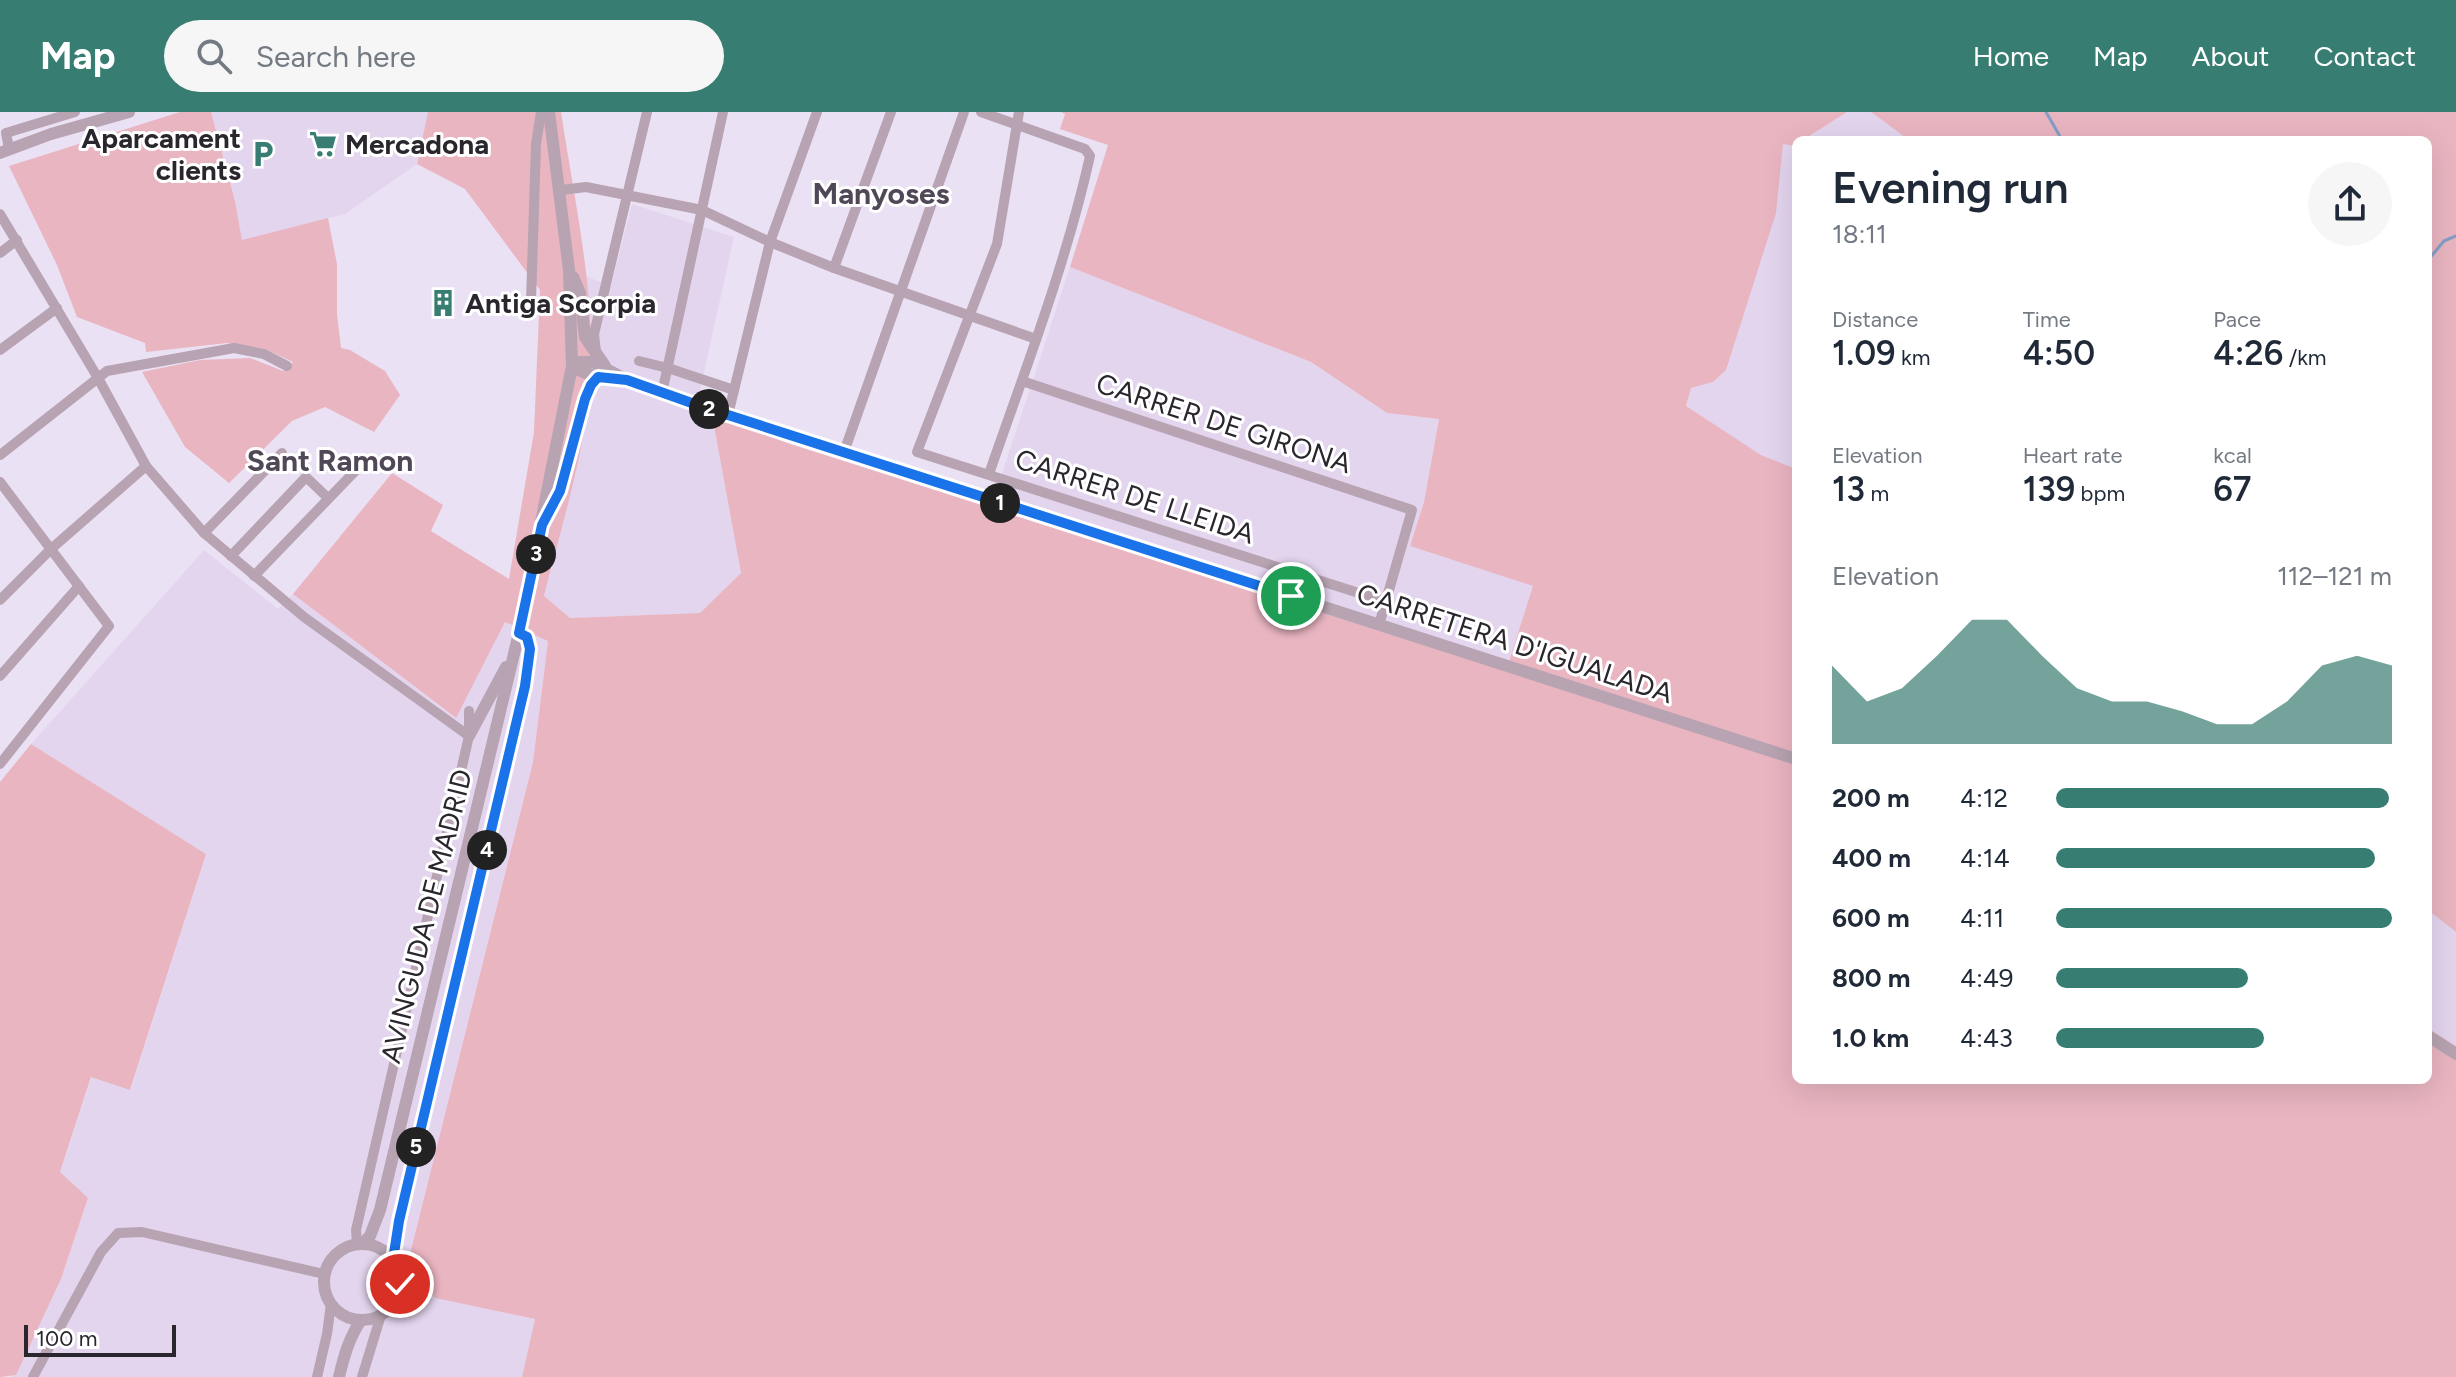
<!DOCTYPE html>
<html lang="en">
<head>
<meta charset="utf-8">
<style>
	body { margin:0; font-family:Figtree,sans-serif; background:#f6f6f7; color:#1f2937; height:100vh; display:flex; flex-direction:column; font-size:30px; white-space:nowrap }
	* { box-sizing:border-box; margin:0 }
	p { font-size:26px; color:#747a83 }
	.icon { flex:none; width:44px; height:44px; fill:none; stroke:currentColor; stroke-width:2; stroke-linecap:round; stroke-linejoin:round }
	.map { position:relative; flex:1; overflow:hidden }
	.details { position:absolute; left:1792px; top:24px; width:640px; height:948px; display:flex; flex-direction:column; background:#fff; border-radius:12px; box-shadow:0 8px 32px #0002 }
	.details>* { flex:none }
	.scale { position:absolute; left:24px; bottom:20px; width:152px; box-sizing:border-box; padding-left:8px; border:4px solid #2a262d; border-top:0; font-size:22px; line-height:28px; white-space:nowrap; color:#2a262d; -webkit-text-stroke:6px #fff; paint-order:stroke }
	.pin { position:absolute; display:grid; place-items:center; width:68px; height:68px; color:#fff; margin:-34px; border:4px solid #fff; border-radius:50%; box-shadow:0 2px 8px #0007 }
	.km { position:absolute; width:40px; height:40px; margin:-20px; border-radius:50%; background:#222; color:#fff; font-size:22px; line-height:40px; text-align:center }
	.round { display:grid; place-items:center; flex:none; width:84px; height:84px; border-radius:42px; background:#f6f6f7 }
	.summary { display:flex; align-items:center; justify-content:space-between; height:136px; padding:0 40px }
	h1 { font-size:44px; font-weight:600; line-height:60px }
	.stats { display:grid; grid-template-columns:repeat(3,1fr); gap:12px; height:136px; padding:8px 40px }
	.stats div { display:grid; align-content:center }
	.stats b { font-size:34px; font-weight:600 }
	.stats small { font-size:22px; font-weight:400 }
	.stats p { font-size:22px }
	.chart { height:224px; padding:16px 40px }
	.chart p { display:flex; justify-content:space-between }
	.chart svg { width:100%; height:144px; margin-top:8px; fill:#387d71; opacity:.7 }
	ul { padding:0 40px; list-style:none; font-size:26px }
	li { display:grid; grid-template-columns:128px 96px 1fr; align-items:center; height:60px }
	li i { height:20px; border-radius:10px; background:#387d71 }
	header { display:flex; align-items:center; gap:48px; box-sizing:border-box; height:112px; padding:0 40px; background:#387d71; color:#fff }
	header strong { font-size:38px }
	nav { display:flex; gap:44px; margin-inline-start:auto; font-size:28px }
	.search { width:560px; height:72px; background:#f6f6f7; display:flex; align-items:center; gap:20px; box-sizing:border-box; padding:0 28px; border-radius:44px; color:#747a83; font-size:30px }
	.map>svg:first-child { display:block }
	.built { fill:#e4d5ef }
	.green { fill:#e9b5c1 }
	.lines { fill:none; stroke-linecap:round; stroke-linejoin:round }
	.stream { stroke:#839ec7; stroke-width:3 }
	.minor { stroke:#b7a3b1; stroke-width:10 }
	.tertiary { stroke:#b7a3b1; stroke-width:12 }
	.route-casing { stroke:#fff; stroke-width:16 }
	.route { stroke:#1a73e8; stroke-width:10 }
	.labels { text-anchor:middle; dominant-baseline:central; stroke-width:6; stroke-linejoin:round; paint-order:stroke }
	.poi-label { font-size:28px; font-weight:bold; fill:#2a262d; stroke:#fff; text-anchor:start }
	.street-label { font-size:28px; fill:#2a262d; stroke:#fff }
	.neighbourhood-label { font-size:30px; font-weight:bold; fill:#514857; stroke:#fff }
</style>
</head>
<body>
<header>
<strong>Map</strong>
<div class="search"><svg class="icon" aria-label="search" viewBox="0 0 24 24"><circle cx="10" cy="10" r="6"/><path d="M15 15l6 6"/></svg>Search here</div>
<nav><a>Home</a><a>Map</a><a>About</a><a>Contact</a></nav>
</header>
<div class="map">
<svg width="2456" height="1265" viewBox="0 0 2456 1265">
	<rect width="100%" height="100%" fill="#ebe1f4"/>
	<g class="built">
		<polygon points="211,0 428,0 417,52 345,102 242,129 235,89"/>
		<polygon points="1847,0 1871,0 1909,28 1803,28"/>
		<polygon points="1783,31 1796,33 1796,357 1761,343 1686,295 1691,276 1713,270"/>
		<polygon points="632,92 734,125 698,287 712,303 741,461 700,501 570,506 544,484 575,362 591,215 585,164 611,174"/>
		<polygon points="1070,155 1311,250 1387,301 1439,307 1424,390 1410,434 1534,474 1506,559 991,395"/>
		<polygon points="204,438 278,497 293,482 455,606 505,510 548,528 533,650 410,1142 435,1186 535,1207 522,1265 12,1265 16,1262 61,1167 88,1087 60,1061 92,964 131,977 206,742 31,632"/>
		<polygon points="2428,798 2456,820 2456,934 2428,916"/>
	</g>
	<g class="green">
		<polygon points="180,0 211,0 235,89 242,128 328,106 337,152 337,202 341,236 350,238 385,259 400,283 374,320 325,295 292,309 229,371 185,335 142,260 200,248 250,246 283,259 293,250 265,237 227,231 146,240 145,231 77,205 57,153 9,54"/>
		<path d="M428,0H561C574,87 597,187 590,274C584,345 561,415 544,484L570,506L700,501L741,461L712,303L790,332L1506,559L1533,474L1410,434L1424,390L1439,307L1387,301L1311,250L1070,155L1108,33L1060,17L1065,2L1061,0H1847L1803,28H1796L1795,34L1783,32L1776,101L1726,258L1713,270L1691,276L1686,294L1761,343L1796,357V968H2428V916L2456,934V1265H522L535,1207L435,1186L410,1142L533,650L548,529L505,510L456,606L293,482L392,361L443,393L431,419L509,467L534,320L540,178L465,77L417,52Z"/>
		<polygon points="1871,0 2456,0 2456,820 2428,798 2428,28 1909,28"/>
		<polygon points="31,632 206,742 130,978 91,965 60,1060 88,1086 61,1167 16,1263 0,1265 0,670"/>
	</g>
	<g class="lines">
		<g class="stream">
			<polyline points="2046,0 2062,28"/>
			<polyline points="2428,148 2444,129 2456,124"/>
		</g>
		<g class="minor">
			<path d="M981,0L1085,37L1090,44C1066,152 1025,258 989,362"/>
			<polyline points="1019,0 997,132 917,340 1384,489"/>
			<polyline points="9,37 6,21 75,0"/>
			<polyline points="561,78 586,75 702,98 770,130 834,156 1036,227"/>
			<polyline points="0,102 98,266 146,354 204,421 304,505 469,624"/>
			<polyline points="0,141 17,128"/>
			<polyline points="834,156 891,0"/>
			<polyline points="531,189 536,32 541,0"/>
			<polyline points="0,238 57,196"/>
			<polyline points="596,240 594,222 647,0"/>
			<polyline points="639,249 668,256 734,278"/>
			<polyline points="1022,269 1412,398 1379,513"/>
			<polyline points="662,281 723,0"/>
			<polyline points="728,303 770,130 817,0"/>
			<polyline points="844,340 964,0"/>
			<polyline points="0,343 107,259 234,236 264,242 287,254"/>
			<polyline points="0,370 109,514 0,652"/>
			<polyline points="204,421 282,341"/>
			<polyline points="231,444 306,365 328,386"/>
			<polyline points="254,464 361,353"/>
			<polyline points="0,488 51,437 146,354"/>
			<polyline points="0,564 79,474"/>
			<polyline points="357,1132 356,1118 469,624 469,599"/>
			<polyline points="393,1148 399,1109 525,574 530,537 527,525 519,521"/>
			<polyline points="33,1265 101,1140 118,1121 142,1120 324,1162"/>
			<polyline points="317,1265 327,1222 331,1192"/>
			<polyline points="362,1265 381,1203"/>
		</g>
		<g class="tertiary">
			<polyline points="0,41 51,22 129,0"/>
			<polyline points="573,165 580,181 585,225 605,254"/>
			<polyline points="572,254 580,250 593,250 627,268 703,295 1796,647"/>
			<path d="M572,254C588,265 605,265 624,267"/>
			<path d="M549,400C568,362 574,291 598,265"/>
			<polyline points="469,624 506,555"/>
			<polyline points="2428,924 2456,942"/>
			<polyline points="362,1132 370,1124 380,1098 519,521 572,254 569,158 549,0"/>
			<circle cx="362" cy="1170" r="38"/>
			<path d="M339,1265C344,1244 349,1226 361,1208"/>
		</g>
	</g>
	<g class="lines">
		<g class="route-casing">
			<polyline id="route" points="400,1172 393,1148 399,1109 525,574 530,537 527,525 519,521 542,413 560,379 585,287 591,273 598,265 627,268 703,295 1291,484"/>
		</g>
		<use href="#route" class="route"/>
	</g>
	<defs>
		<g id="supermarket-bare" transform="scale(2.16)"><path d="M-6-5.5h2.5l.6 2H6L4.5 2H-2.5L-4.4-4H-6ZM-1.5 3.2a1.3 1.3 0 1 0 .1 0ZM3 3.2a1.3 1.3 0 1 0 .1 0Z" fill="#387d71" stroke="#fff" stroke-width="2.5" paint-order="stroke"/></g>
		<g id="parking-bare" transform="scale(2.16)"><path d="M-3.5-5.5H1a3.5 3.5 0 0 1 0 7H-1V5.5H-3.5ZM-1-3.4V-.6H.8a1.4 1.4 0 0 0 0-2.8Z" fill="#387d71" stroke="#fff" stroke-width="2.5" paint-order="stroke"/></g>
		<g id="building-bare" transform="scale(2.16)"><path d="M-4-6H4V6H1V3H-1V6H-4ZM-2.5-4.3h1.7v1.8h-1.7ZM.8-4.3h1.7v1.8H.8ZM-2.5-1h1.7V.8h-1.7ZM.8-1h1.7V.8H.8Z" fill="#387d71" stroke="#fff" stroke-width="2.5" paint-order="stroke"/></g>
	</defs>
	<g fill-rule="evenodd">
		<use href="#supermarket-bare" x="323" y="32"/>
		<use href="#parking-bare" x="263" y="42"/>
		<use href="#building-bare" x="443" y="191"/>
	</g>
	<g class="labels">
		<g class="poi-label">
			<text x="241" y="26" text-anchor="end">Aparcament<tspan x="241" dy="32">clients</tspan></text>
			<text x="345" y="32">Mercadona</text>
			<text x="465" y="191">Antiga Scorpia</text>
		</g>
		<g class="street-label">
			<text transform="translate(1224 311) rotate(18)">CARRER DE GIRONA</text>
			<text transform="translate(1135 384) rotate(18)">CARRER DE LLEIDA</text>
			<text transform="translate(1515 531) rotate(18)">CARRETERA D'IGUALADA</text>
			<text transform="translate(426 804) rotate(-76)">AVINGUDA DE MADRID</text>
		</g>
		<g class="neighbourhood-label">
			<text x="881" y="81">Manyoses</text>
			<text x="330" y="348">Sant Ramon</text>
		</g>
	</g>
</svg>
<div class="scale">100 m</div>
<div class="pin" style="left:1291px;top:484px;background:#1e9e55"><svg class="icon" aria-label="arrive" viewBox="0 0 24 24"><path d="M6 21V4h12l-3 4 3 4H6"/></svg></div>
<div class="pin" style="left:400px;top:1172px;background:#d93025"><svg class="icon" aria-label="check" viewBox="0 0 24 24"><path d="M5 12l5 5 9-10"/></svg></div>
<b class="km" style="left:1000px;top:391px">1</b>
<b class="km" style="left:709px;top:297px">2</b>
<b class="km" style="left:536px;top:442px">3</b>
<b class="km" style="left:487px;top:738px">4</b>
<b class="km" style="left:416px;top:1035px">5</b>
<section class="details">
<div class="summary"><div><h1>Evening run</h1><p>18:11</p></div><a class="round"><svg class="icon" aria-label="share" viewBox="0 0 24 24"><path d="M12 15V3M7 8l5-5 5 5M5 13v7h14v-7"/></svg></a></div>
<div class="stats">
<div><p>Distance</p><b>1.09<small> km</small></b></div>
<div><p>Time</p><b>4:50</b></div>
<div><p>Pace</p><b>4:26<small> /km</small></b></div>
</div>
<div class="stats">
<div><p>Elevation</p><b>13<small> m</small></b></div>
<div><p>Heart rate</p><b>139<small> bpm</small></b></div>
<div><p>kcal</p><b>67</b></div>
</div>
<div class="chart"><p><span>Elevation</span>112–121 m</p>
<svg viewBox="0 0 160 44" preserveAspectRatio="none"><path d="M0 44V20L10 31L20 27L30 17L40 6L50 6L60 17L70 27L80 31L90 31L100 34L110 38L120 38L130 31L140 20L150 17L160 20V44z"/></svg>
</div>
<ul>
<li><b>200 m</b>4:12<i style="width:99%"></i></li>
<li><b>400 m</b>4:14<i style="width:95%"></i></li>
<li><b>600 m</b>4:11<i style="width:100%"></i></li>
<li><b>800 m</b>4:49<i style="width:57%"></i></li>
<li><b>1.0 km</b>4:43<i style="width:62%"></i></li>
</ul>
</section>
</div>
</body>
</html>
